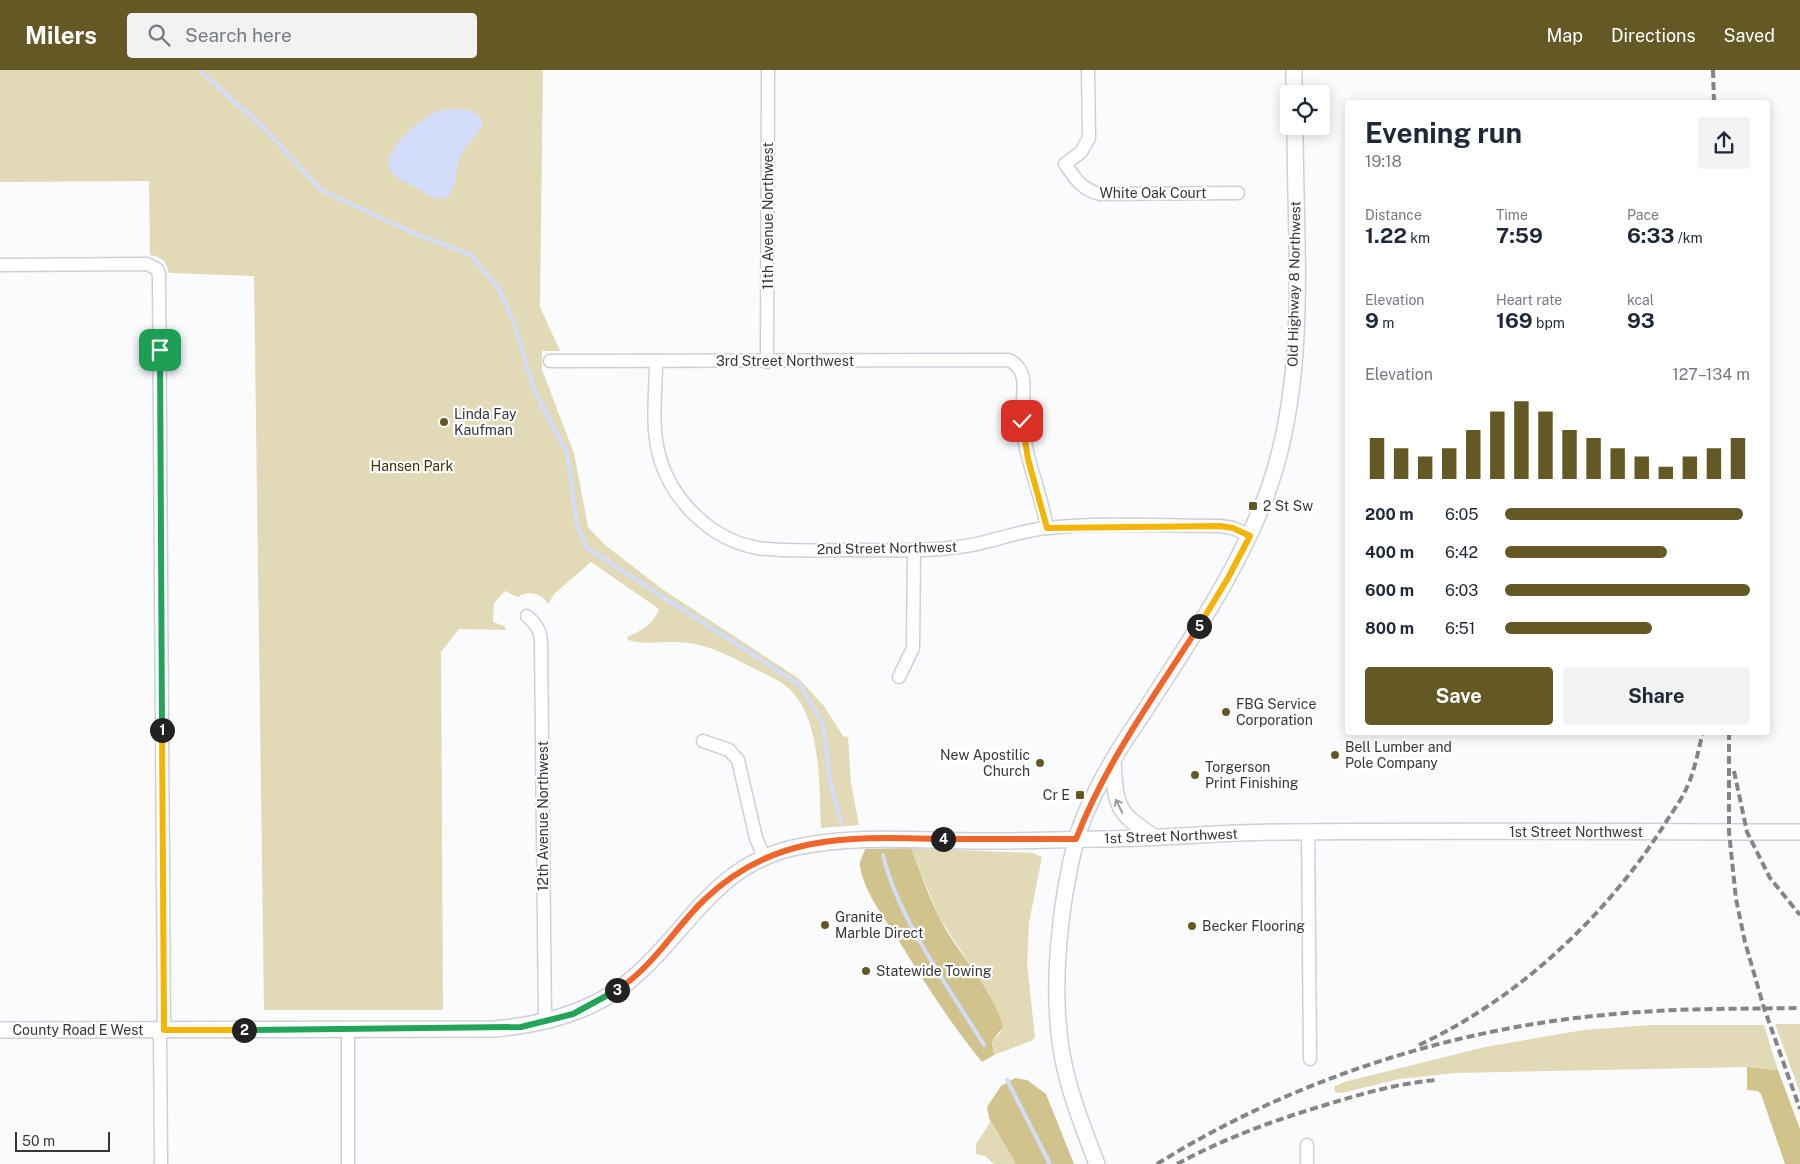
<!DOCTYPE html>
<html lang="en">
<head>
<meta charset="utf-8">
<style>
	body { margin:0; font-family:"Public Sans",sans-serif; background:#f2f2f3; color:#1f2937; height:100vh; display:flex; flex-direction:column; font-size:19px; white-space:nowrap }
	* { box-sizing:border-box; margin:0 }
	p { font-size:16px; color:#747a83 }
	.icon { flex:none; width:28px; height:28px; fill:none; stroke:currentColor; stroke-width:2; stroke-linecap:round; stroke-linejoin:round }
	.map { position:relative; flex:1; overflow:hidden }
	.drawer { position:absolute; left:1345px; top:30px; width:425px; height:635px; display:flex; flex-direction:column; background:#fff; border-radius:5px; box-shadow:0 2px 12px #0003 }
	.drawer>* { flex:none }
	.buttons { position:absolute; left:1280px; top:15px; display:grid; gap:10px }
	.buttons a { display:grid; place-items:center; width:50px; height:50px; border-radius:5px; background:#fff; box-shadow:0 2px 12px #0003; font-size:25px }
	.scale { position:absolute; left:15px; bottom:12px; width:95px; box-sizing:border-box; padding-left:5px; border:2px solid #34363a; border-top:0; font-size:14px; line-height:18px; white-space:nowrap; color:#34363a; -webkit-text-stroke:4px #fff; paint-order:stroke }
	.pin { position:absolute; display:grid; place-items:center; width:42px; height:42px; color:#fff; margin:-21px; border-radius:10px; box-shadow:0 2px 8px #0006 }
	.km { position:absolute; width:25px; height:25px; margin:-12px; border-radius:50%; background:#222; color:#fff; font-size:14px; line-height:25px; text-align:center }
	.round { display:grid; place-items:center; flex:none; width:52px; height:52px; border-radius:5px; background:#f2f2f3 }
	.head { display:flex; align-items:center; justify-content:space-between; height:85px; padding:0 20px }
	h1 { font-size:28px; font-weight:700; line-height:38px }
	.metrics { display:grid; grid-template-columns:repeat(3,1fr); gap:8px; height:85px; padding:5px 20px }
	.metrics div { display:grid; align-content:center }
	.metrics b { font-size:21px; font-weight:700 }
	.metrics small { font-size:14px; font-weight:400 }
	.metrics p { font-size:14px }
	.chart { height:140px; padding:10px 20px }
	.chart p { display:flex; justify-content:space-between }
	.chart svg { width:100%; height:90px; margin-top:5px; stroke:#645825; stroke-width:6 }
	.action { display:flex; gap:10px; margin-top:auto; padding:10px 20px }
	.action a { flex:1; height:58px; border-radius:5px; background:#645825; color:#fff; font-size:20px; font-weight:700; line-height:58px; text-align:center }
	.action a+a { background:#f2f2f3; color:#1f2937 }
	ul { padding:0 20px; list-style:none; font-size:16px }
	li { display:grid; grid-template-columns:80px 60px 1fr; align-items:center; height:38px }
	li i { height:12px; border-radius:6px; background:#645825 }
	header { display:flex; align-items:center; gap:30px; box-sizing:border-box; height:70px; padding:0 25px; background:#645825; color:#fff }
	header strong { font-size:24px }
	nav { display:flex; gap:28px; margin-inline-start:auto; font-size:18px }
	.search { width:350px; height:45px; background:#f2f2f3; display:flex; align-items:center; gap:12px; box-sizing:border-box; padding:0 18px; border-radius:5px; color:#747a83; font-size:19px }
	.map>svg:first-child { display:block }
	.green { fill:#e2d9b7 }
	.forest { fill:#d0c38c }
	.water { fill:#d4dcfc }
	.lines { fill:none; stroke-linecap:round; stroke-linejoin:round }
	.stream { stroke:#d4dcfc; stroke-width:4 }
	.minor-casing { stroke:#cdd0db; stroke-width:15 }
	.tertiary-casing { stroke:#cdd0db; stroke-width:18 }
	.minor { stroke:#fff; stroke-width:12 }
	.tertiary { stroke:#fff; stroke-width:15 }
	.rail { stroke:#848588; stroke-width:4; stroke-dasharray:8 4; stroke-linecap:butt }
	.oneway { stroke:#9a9a9c }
	.split-1-casing { stroke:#fff; stroke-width:10 }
	.split-2-casing { stroke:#fff; stroke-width:10 }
	.split-3-casing { stroke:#fff; stroke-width:10 }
	.split-4-casing { stroke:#fff; stroke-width:10 }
	.split-5-casing { stroke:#fff; stroke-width:10 }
	.split-6-casing { stroke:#fff; stroke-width:10 }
	.split-1 { stroke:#22a559; stroke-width:6 }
	.split-2 { stroke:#f5b400; stroke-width:6 }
	.split-3 { stroke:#22a559; stroke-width:6 }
	.split-4 { stroke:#f0652b; stroke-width:6 }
	.split-5 { stroke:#f0652b; stroke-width:6 }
	.split-6 { stroke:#f5b400; stroke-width:6 }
	.poi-dot { fill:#645825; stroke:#fff; stroke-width:2 }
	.labels { text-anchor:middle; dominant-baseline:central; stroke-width:4.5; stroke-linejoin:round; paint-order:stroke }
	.street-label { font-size:14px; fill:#34363a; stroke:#fff }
	.poi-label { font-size:14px; fill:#34363a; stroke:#fff; text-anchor:start }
	.park-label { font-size:14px; fill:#3a3002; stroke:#fff }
</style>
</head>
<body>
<header>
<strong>Milers</strong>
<div class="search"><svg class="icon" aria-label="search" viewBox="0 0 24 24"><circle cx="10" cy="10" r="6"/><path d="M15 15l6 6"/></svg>Search here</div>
<nav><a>Map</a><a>Directions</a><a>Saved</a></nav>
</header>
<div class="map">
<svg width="1800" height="1094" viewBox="0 0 1800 1094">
	<rect width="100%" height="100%" fill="#fafbfd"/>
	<g class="green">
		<path d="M0,0H543L540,237L560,281H542V300L574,383L588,457L605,475L662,519L798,608L824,636L843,666L848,667L851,713L859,755L821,758C819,716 822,646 787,617C778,609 764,604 753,598C734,588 711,576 689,573C669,570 648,576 628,570L627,567C642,560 653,555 659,539L591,492L554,524L548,534C541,523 528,520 518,527L505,521L494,533L493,552L504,556L506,560L459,559L441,582L443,940H264L254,206L169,203C166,191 162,187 150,185L149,111L0,112Z"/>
		<polygon points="911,778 1033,783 1042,787 1029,853 1027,894 1035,967 1033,970 994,985 992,971 1001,962 990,926 939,847"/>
		<polygon points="1775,954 1800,954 1800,1023"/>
		<polygon points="1651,955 1764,955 1778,1000 1747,997 1455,1003 1399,1009 1342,1023 1335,1022 1334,1019 1335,1016 1344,1012 1485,977 1583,960"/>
		<polygon points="991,1051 1014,1091 1016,1094 994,1094 985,1086 976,1084 976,1074"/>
	</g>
	<g class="forest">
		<path d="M911,778C920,800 928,825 939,847C958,885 991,915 1003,957L992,971L994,985L982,992C949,952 922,908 895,865C881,843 864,821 860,796C859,789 864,785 865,779Z"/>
		<polygon points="1747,997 1778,1000 1800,1059 1800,1094 1785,1094 1761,1024 1758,1021 1747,1020"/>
		<polygon points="1015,1008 1027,1010 1046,1024 1074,1094 1016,1094 989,1048 987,1037 1001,1016"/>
	</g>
	<path class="water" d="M459,39C467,40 480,42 482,51C484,60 468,73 463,81C454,96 459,114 447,128C435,130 425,124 415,117C406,113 395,108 390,99C381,80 422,48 436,42C443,39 452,39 459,39Z"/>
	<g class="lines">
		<g class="stream">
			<polyline points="199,0 263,57 321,120 411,162 471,185 499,219 515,256 534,320 567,383 577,456 587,478 800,615 823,654 830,711 841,752"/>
			<path d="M883,785C899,851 949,917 984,975"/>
			<polyline points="1007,1010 1050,1094"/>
		</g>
		<g class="minor-casing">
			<g id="minor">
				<path d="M1088,0L1089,68L1081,82L1065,94C1075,108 1082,120 1100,124L1238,123"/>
				<polyline points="0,195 147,194 157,199 159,205 164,960"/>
				<path d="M550,291L1009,290C1033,302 1020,331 1022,353C1025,389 1041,422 1047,458"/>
				<path d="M656,291C656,321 651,355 659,385C671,430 711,470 758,478C788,482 819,480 849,480C885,480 922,482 958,477C988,474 1016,461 1047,458C1104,452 1163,456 1220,456L1233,458L1250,466"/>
				<polyline points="767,292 768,0"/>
				<path d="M527,546C537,555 541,561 541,574L545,952"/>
				<polyline points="899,607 913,578 914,480"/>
				<polyline points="703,671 729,680 738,690 756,768 764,787"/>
				<polyline points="1308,762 1310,989"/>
				<polyline points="160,960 161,1094"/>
				<polyline points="348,960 348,1094"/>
				<polyline points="1307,1075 1307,1094"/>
			</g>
		</g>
		<g class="tertiary-casing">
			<g id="tertiary">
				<polyline points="1294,0 1294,24"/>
				<path d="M1113,691C1116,736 1115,741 1154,767"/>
				<path d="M0,960L494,959C540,955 586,944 623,916C686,868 710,795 797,777C858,764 920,771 982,771C1021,771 1060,770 1099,769C1161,769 1222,762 1284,762C1456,760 1628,762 1800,762"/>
				<path d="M1097,1094C1083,1057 1067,1018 1061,978C1051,914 1060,833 1076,770C1084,743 1099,714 1113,690C1123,672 1135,656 1146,639C1192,567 1240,498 1269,418C1309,303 1295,176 1295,56"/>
			</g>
		</g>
		<use href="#minor" class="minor"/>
		<use href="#tertiary" class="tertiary"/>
		<g class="rail">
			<polyline points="1713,0 1714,32"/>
			<polyline points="1729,662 1729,762 1736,829 1745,872 1764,938 1800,1039"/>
			<polyline points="1734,701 1747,762 1770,808 1800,845"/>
			<path d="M1419,975C1518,929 1608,845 1666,752C1673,741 1682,729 1687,717C1695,700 1698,681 1703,662"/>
			<path d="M1157,1094C1293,1009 1456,957 1615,944C1677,938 1739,939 1800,938"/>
			<path d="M1177,1094C1223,1069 1272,1051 1322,1036C1361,1024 1398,1013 1438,1010"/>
		</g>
	</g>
	<defs><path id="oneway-shaft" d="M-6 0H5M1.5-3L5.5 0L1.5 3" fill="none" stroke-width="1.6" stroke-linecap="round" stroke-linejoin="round" transform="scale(1.25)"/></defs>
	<use class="oneway" href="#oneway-shaft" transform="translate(1119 736) rotate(-116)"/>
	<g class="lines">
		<g class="split-1-casing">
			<polyline id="split-1" points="160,280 162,660"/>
		</g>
		<g class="split-2-casing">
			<polyline id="split-2" points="162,660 164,960 244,960"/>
		</g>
		<g class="split-3-casing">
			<polyline id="split-3" points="244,960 521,957 573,944 617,920"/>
		</g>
		<g class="split-4-casing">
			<path id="split-4" d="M617,920C653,897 674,859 704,830C774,762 852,767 943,769"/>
		</g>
		<g class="split-5-casing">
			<path id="split-5" d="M943,769H1076C1106,692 1155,625 1199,556"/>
		</g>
		<g class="split-6-casing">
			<polyline id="split-6" points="1022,351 1028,389 1047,458 1220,456 1233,458 1250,466 1228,508 1199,556"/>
		</g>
		<use href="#split-1" class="split-1"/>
		<use href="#split-2" class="split-2"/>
		<use href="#split-3" class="split-3"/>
		<use href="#split-4" class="split-4"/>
		<use href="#split-5" class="split-5"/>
		<use href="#split-6" class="split-6"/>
	</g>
	<g class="poi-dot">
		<circle cx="444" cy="352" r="5"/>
		<rect x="1248" y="431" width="10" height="10" rx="2.5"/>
		<circle cx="1226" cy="642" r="5"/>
		<circle cx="1335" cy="685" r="5"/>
		<circle cx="1040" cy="693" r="5"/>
		<circle cx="1195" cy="705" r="5"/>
		<rect x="1075" y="720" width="10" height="10" rx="2.5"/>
		<circle cx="825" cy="855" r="5"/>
		<circle cx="1192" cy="856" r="5"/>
		<circle cx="866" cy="901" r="5"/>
	</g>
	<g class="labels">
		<g class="street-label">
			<text x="1153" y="123">White Oak Court</text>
			<text transform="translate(768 146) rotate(-90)">11th Avenue Northwest</text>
			<text transform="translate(1294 214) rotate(-89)">Old Highway 8 Northwest</text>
			<text x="785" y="291">3rd Street Northwest</text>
			<text transform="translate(887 478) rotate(-1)">2nd Street Northwest</text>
			<text transform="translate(543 746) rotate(-90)">12th Avenue Northwest</text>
			<text x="1576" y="762">1st Street Northwest</text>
			<text transform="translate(1171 766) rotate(-2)">1st Street Northwest</text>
			<text x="78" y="960">County Road E West</text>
		</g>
		<g class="poi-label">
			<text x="454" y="344">Linda Fay<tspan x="454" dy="16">Kaufman</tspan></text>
			<text x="1263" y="436">2 St Sw</text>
			<text x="1236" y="634">FBG Service<tspan x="1236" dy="16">Corporation</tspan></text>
			<text x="1345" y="677">Bell Lumber and<tspan x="1345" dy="16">Pole Company</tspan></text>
			<text x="1030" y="685" text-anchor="end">New Apostilic<tspan x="1030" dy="16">Church</tspan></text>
			<text x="1205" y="697">Torgerson<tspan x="1205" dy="16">Print Finishing</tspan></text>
			<text x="1070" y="725" text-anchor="end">Cr E</text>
			<text x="835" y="847">Granite<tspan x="835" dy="16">Marble Direct</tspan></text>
			<text x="1202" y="856">Becker Flooring</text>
			<text x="876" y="901">Statewide Towing</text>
		</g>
		<g class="park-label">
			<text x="412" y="396">Hansen Park</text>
		</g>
	</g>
</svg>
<div class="buttons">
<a><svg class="icon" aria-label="locate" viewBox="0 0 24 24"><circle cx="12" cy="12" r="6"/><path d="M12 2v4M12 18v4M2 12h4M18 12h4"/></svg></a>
</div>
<div class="scale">50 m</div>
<div class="pin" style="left:160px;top:280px;background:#1e9e55"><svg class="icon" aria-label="arrive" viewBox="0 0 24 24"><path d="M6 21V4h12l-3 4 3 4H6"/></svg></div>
<div class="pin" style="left:1022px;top:351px;background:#d93025"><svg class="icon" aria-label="check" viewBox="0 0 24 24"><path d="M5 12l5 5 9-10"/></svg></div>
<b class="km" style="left:162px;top:660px">1</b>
<b class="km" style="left:244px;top:960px">2</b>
<b class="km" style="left:617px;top:920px">3</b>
<b class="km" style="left:943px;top:769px">4</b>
<b class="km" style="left:1199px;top:556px">5</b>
<section class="drawer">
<div class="head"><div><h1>Evening run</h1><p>19:18</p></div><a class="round"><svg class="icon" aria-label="share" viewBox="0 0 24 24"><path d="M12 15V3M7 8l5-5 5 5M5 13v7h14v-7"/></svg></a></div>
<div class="metrics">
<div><p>Distance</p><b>1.22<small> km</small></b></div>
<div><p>Time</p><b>7:59</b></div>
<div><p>Pace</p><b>6:33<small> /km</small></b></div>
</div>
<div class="metrics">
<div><p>Elevation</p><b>9<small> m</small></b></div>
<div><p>Heart rate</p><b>169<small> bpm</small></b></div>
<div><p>kcal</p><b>93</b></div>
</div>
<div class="chart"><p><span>Elevation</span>127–134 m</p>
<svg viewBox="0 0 160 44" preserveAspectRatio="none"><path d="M5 44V24M15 44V29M25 44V33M35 44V29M45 44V20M55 44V11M65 44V6M75 44V11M85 44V20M95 44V24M105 44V29M115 44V33M125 44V38M135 44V33M145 44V29M155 44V24"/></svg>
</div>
<ul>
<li><b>200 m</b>6:05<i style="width:97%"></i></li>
<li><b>400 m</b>6:42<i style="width:66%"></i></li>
<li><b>600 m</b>6:03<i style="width:100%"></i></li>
<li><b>800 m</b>6:51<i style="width:60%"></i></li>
</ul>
<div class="action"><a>Save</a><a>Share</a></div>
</section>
</div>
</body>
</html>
